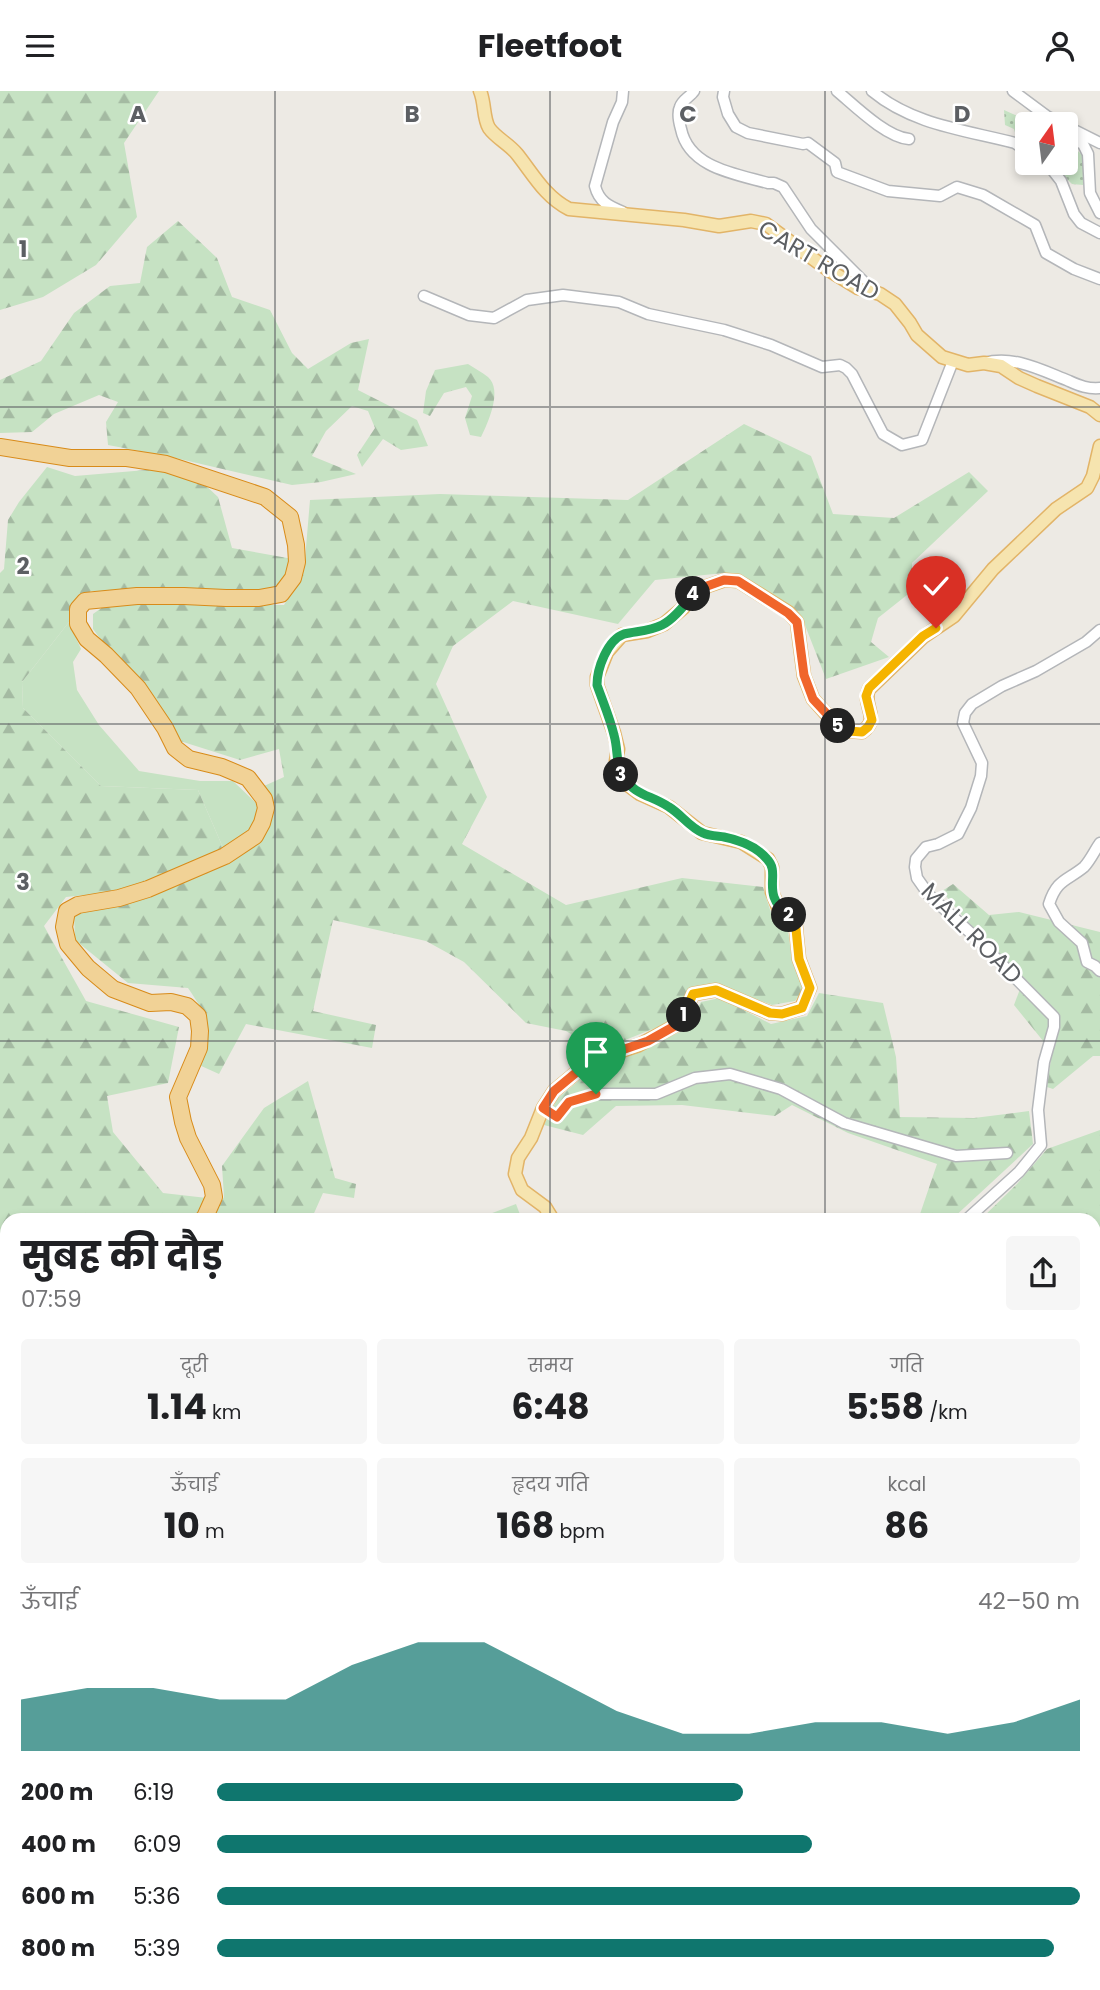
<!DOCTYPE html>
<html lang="hi">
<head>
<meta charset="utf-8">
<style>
	body { margin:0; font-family:Poppins,"Noto Sans Devanagari",sans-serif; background:#f6f6f6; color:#202124; height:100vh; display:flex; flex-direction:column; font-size:26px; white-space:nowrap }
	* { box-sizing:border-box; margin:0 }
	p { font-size:23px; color:#757577 }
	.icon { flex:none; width:38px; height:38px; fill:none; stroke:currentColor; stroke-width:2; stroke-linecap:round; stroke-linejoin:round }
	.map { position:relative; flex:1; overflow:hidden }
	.sheet { position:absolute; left:0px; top:1122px; width:1101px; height:779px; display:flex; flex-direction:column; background:#fff; border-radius:21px 21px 0 0; box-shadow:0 4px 10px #0003 }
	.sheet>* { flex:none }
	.needle { width:46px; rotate:14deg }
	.buttons { position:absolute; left:1015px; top:21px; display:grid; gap:14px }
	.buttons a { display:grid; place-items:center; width:63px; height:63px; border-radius:7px; background:#fff; box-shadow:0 4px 10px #0003; font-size:35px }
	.pin { position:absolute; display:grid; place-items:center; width:60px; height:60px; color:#fff; margin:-72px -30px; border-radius:50% 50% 50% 0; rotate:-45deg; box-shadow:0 0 7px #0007 }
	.pin .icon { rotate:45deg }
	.km { position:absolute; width:35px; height:35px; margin:-18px; border-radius:50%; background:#222; color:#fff; font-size:19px; line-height:35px; text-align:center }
	.round { display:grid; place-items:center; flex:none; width:74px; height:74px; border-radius:7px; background:#f6f6f6 }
	.overview { display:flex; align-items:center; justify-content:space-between; height:119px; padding:0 21px }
	h1 { font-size:38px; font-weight:700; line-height:52px }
	.figures { display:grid; grid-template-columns:repeat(3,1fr); gap:10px; height:119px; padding:7px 21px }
	.figures div { display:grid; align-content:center; border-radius:7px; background:#f6f6f6; text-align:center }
	.figures b { font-size:35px; font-weight:700 }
	.figures small { font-size:19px; font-weight:400 }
	.figures p { font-size:19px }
	.chart { height:196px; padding:14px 21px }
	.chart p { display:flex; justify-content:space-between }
	.chart svg { width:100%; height:126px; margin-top:7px; fill:#0f766e; opacity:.7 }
	ul { padding:0 21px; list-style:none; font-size:23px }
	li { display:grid; grid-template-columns:112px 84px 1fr; align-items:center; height:52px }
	li i { height:18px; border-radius:9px; background:#0f766e }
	header { display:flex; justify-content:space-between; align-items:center; height:91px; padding:0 21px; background:#fff; font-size:32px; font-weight:700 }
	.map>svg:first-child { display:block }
	.grass { fill:#c6e2c3 }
	.forest { fill:url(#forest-firs) }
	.park { fill:url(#park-dots) }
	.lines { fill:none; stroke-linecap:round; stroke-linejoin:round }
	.minor-casing { stroke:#b4b6b9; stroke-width:13 }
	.major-casing { stroke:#e2b468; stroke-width:15 }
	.highway-casing { stroke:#d88b19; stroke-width:18 }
	.minor { stroke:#fff; stroke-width:10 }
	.major { stroke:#f6e4af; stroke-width:12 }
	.highway { stroke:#f1d296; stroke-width:16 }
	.split-1-casing { stroke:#fff; stroke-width:14 }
	.split-2-casing { stroke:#fff; stroke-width:14 }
	.split-3-casing { stroke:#fff; stroke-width:14 }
	.split-4-casing { stroke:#fff; stroke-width:14 }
	.split-5-casing { stroke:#fff; stroke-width:14 }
	.split-6-casing { stroke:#fff; stroke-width:14 }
	.split-1 { stroke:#f0652b; stroke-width:9 }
	.split-2 { stroke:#f5b400; stroke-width:9 }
	.split-3 { stroke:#22a559; stroke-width:9 }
	.split-4 { stroke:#22a559; stroke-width:9 }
	.split-5 { stroke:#f0652b; stroke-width:9 }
	.split-6 { stroke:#f5b400; stroke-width:9 }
	.grid { fill:none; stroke:#5c5f63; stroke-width:2; stroke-opacity:0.55 }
	.labels { text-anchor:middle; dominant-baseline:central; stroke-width:5; stroke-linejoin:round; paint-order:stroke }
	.street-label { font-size:24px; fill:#5c5f63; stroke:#fff }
	.grid-label { font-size:23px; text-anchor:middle; font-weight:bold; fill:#5c5f63; stroke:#fff; stroke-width:5; stroke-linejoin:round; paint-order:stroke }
</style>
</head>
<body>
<header><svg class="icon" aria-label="menu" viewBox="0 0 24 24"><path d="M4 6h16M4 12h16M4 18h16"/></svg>Fleetfoot<svg class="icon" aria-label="person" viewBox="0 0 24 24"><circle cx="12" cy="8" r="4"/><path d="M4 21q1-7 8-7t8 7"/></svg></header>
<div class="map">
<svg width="1100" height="1899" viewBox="0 0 1100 1899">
	<defs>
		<pattern id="forest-firs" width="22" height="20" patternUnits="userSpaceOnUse" patternTransform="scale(1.75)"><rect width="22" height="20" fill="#c6e2c3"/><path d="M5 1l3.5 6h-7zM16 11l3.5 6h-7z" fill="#a4baa2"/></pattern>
		<pattern id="park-dots" width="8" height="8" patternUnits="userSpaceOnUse" patternTransform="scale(1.75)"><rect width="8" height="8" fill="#c6e2c3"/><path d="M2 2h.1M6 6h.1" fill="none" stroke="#a4baa2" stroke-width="1.8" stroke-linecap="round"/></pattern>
	</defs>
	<rect width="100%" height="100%" fill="#edeae4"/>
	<g class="grass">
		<polygon points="69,531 81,558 73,571 77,599 99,634 139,680 200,690 233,690 258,714 252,738 224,759 198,699 101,695 23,617 22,591"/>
		<polygon points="516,1113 522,1129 474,1129"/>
	</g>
	<g class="forest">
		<polygon points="0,0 159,0 124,52 137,126 96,174 43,206 0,219"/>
		<polygon points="178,130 217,167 232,206 270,219 292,262 308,278 351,252 369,248 358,299 417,329 428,355 401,359 383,348 362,376 357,364 375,337 368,320 352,315 326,340 312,365 356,383 321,391 292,394 171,366 108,354 106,331 118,311 99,304 54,323 32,341 0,342 0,289 41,270 74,222 110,195 140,192 147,156"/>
		<path d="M468,273C474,277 482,281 488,286C503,299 488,332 481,346L470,344L465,327L472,305L466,296L444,302L430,325L423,322L426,300L435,279Z"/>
		<path d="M744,333L811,365L833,423L894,427L969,381L988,400L912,472V500L878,527L871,551L889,566L826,588L803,529L742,486L724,482L655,489L618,533L513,510L453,555L436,593L487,706L462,753L566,814L682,787L763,796L771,822L787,832L792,869L804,898L795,910L772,914L717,894L690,899L675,929L598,960L566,940L526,932L464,871L426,850L333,829L313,920L376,934L372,957L246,933L219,983L199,974C211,934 211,931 188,897L128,892L75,849L74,823L260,745L264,695L284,686L279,658L240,669L180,650L156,609L111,562L93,538V523L107,513L284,514L304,480L310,409L440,403L628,409Z"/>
		<polygon points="47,376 75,385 158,378 202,391 218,406 232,457 293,468 284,491 258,503 91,500 71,513 69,531 22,591 23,617 101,695 198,699 224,759 125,800 66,806 44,835 86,910 179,936 168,992 107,1005 113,1041 163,1102 207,1107 199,1126 194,1129 7,1129 7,1225 0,1224 0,482 4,478 8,429 19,411"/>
		<polygon points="953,793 989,824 1019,821 1100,841 1100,965 1093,965 1053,998 1047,996 1052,961 1014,914 1023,890 975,840 942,800"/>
		<polygon points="819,902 883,912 896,966 900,1026 974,1027 1029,1020 1033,1053 951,1129 918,1129 937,1073 848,1042 792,1014 775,1025 682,1014 616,1015 583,1044 544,1034 557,1008 591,979 685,939 701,911 720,907 771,933 807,925"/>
		<polygon points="308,990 335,1087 356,1093 354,1107 323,1102 311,1129 212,1129 224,1106 222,1075 264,1017"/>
		<polygon points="1100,1039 1100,1263 1094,1264 1094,1129 980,1129 1017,1093 1047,1058"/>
		<polygon points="1100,1298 1100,1484 1094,1432 1094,1300"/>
		<polygon points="0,1437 7,1441 7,1761 0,1766"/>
		<polygon points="1100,1499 1100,1677 1094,1685 1094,1531"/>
		<polygon points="0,1847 7,1854 7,1894 46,1894 51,1899 0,1899"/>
		<polygon points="272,1894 394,1894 395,1899 268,1899"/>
		<polygon points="1023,1894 1093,1894 1099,1899 1026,1899"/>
	</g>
	<g class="park">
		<polygon points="1004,19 1020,26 1031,33 1027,33 1027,56 1017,49 1014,38 1005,34"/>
		<path d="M1066,56C1085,58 1095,78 1083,94L1072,93L1050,72H1066Z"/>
	</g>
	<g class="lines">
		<g class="minor-casing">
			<g id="minor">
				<path d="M694,0C690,6 682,9 680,16C677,22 679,31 681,38C689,77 736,83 768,92H774L783,96L811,138L865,192L877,201"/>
				<polyline points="724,0 723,6 728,23 736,36 748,42 803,53 808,52 835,72 837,81 888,100 940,105 957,96 983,104 1035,134 1046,162 1074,178 1100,188"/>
				<path d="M837,0C855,15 886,46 909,48"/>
				<path d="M872,0C913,34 965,39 1015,52L1027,60"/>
				<polyline points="1013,0 1048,26 1063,33"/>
				<polyline points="1066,35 1100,52"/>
				<polyline points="1066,44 1083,53 1088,63 1090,102 1100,122"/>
				<polyline points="1047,72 1061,90 1074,123 1081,132 1100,142"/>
				<path d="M623,121C609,115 599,111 595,95L613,31L622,11L623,0"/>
				<polyline points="424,205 469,224 494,227 527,209 563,204 619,211 648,223 724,239 771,254 822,276 840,274 846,277 852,283 883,343 902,354 922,349 953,270"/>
				<path d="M984,272C1014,264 1041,279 1069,290C1080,295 1088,298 1100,297"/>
				<path d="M1100,752C1095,759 1090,770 1084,776C1067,790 1057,788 1049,813L1059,831L1082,852L1087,871L1095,875L1100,880"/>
				<polyline points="543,1017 557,1026 569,1011 596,1003 656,1003 695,987 730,983 781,998 844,1032 956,1065 1007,1062"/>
				<polyline points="966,1129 1019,1081 1041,1054 1038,1019 1044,971 1054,936 1054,926 975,846 929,804 917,787 915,776 916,768 926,756 938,753 958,743 971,717 981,685 982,672 963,632 965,622 972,613 1002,595 1036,580 1086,551 1100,539"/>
				<polyline points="1094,1198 1100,1192"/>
				<polyline points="1094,1477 1094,1494"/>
				<polyline points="1094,1749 1100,1748"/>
				<polyline points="896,1894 899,1899"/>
				<polyline points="1014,1894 1017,1899"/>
				<polyline points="1023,1894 1030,1899"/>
			</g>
		</g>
		<g class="major-casing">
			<g id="major">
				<path d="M480,0C485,11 483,27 489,37C496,47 509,53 517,63C533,83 545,106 569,118L684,129L719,135L751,130L766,133L827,178L858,197L880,203L895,213L910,232L917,244L942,266L968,274L984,272L1001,275L1019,287L1037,295L1090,316L1100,324"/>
				<path d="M553,1129L545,1116L522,1099L515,1083L518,1067L531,1047L543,1017L554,1000L590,970L639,954L680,932L693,903L716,899L770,922L782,923L801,917L810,897L799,868L795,828L778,816L772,801V776L768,768L741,751L702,742L669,716L640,703L628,694L621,683L616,670L618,658L614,642L597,594V586L607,561L622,544L647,540L664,533L683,517L696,499L725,489L738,490L788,521L797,531L804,585L813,608L837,635L849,640L862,641C882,627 861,615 869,598L923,546L954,525L993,478L1056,418L1087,397L1093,385L1100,355"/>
				<polyline points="606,1894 610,1895 631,1894"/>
				<polyline points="643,1894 651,1899"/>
			</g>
		</g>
		<g class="highway-casing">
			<g id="highway">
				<polyline points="0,356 70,367 127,367 166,373 265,406 290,426 296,454 297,471 293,487 281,503 259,507 226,507 184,505 137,505 85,510 78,518 78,533 87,548 106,564 138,597 165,637 175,657 189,668 222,676 248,687 264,708 266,717 262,732 255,745 225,765 148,798 119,807 78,814 67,820 64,836 68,853 88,877 113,898 150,912 171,911 187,915 198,925 200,940 199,957 178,1006 183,1031 188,1047 212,1094 214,1106 205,1126 202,1129"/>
				<polyline points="205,1894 209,1899"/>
			</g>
		</g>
		<use href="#minor" class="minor"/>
		<use href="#major" class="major"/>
		<use href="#highway" class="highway"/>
	</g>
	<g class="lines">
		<g class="split-1-casing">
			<polyline id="split-1" points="596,1003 569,1011 557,1026 543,1017 554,1000 590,970 648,950 680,932 684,924"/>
		</g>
		<g class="split-2-casing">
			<polyline id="split-2" points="684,924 693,903 716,899 770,922 782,923 802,917 810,897 799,868 795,828 789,824"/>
		</g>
		<g class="split-3-casing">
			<path id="split-3" d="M621,684C637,706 649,703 669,716C681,723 690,737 703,742C709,745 718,745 724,746C739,749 757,756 767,768C782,783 759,803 789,824"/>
		</g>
		<g class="split-4-casing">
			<path id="split-4" d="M621,684C616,670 618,658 614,644C610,627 603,611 597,594C597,578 607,549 624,543C637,540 650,540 662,534C674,528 685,514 693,503"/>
		</g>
		<g class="split-5-casing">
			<polyline id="split-5" points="693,503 696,499 724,489 738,490 788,522 797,531 804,584 813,608 838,635"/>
		</g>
		<g class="split-6-casing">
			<polyline id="split-6" points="838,635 849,640 862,641 868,636 872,629 866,605 869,597 923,545 936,537"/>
		</g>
		<use href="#split-1" class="split-1"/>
		<use href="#split-2" class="split-2"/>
		<use href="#split-3" class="split-3"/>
		<use href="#split-4" class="split-4"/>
		<use href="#split-5" class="split-5"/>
		<use href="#split-6" class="split-6"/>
	</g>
	<path class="grid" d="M275,0V1129M550,0V1129M825,0V1129M0,316H1100M0,633H1100M0,950H1100M0,1266H7M1094,1266H1100M0,1582H7M1094,1582H1100M275,1894V1899M550,1894V1899M825,1894V1899"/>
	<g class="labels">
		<g class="street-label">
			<text transform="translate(819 169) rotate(30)">CART ROAD</text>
			<text transform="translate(972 842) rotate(45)">MALL ROAD</text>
		</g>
	</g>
	<g class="grid-label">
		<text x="138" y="31">A</text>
		<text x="412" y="31">B</text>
		<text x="688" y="31">C</text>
		<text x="962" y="31">D</text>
		<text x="23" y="166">1</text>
		<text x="23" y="483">2</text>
		<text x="23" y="799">3</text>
	</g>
</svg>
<div class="buttons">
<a><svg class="needle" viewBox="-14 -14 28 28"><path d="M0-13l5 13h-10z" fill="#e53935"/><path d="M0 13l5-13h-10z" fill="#757577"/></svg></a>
</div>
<div class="pin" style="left:596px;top:1003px;background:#1e9e55"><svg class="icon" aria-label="arrive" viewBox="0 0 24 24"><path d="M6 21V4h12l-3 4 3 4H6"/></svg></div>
<div class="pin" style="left:936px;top:537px;background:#d93025"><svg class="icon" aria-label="check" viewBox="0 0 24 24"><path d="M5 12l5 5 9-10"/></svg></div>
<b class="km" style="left:684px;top:924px">1</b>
<b class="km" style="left:789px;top:824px">2</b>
<b class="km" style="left:621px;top:684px">3</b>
<b class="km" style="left:693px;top:503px">4</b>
<b class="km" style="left:838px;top:635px">5</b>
<section class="sheet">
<div class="overview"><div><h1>सुबह की दौड़</h1><p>07:59</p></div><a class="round"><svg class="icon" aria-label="share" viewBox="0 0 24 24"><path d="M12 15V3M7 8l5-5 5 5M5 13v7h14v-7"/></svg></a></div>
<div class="figures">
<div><p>दूरी</p><b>1.14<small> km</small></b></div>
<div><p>समय</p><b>6:48</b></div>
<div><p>गति</p><b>5:58<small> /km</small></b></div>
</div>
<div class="figures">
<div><p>ऊँचाई</p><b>10<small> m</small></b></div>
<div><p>हृदय गति</p><b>168<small> bpm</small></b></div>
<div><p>kcal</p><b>86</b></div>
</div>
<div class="chart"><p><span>ऊँचाई</span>42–50 m</p>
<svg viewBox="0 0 160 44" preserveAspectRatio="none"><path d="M0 44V26L10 22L20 22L30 26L40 26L50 14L60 6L70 6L80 18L90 30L100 38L110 38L120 34L130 34L140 38L150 34L160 26V44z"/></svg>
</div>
<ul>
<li><b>200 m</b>6:19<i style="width:61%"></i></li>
<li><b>400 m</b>6:09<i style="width:69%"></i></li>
<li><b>600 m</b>5:36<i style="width:100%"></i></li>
<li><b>800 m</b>5:39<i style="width:97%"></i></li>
</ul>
</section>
</div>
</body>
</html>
